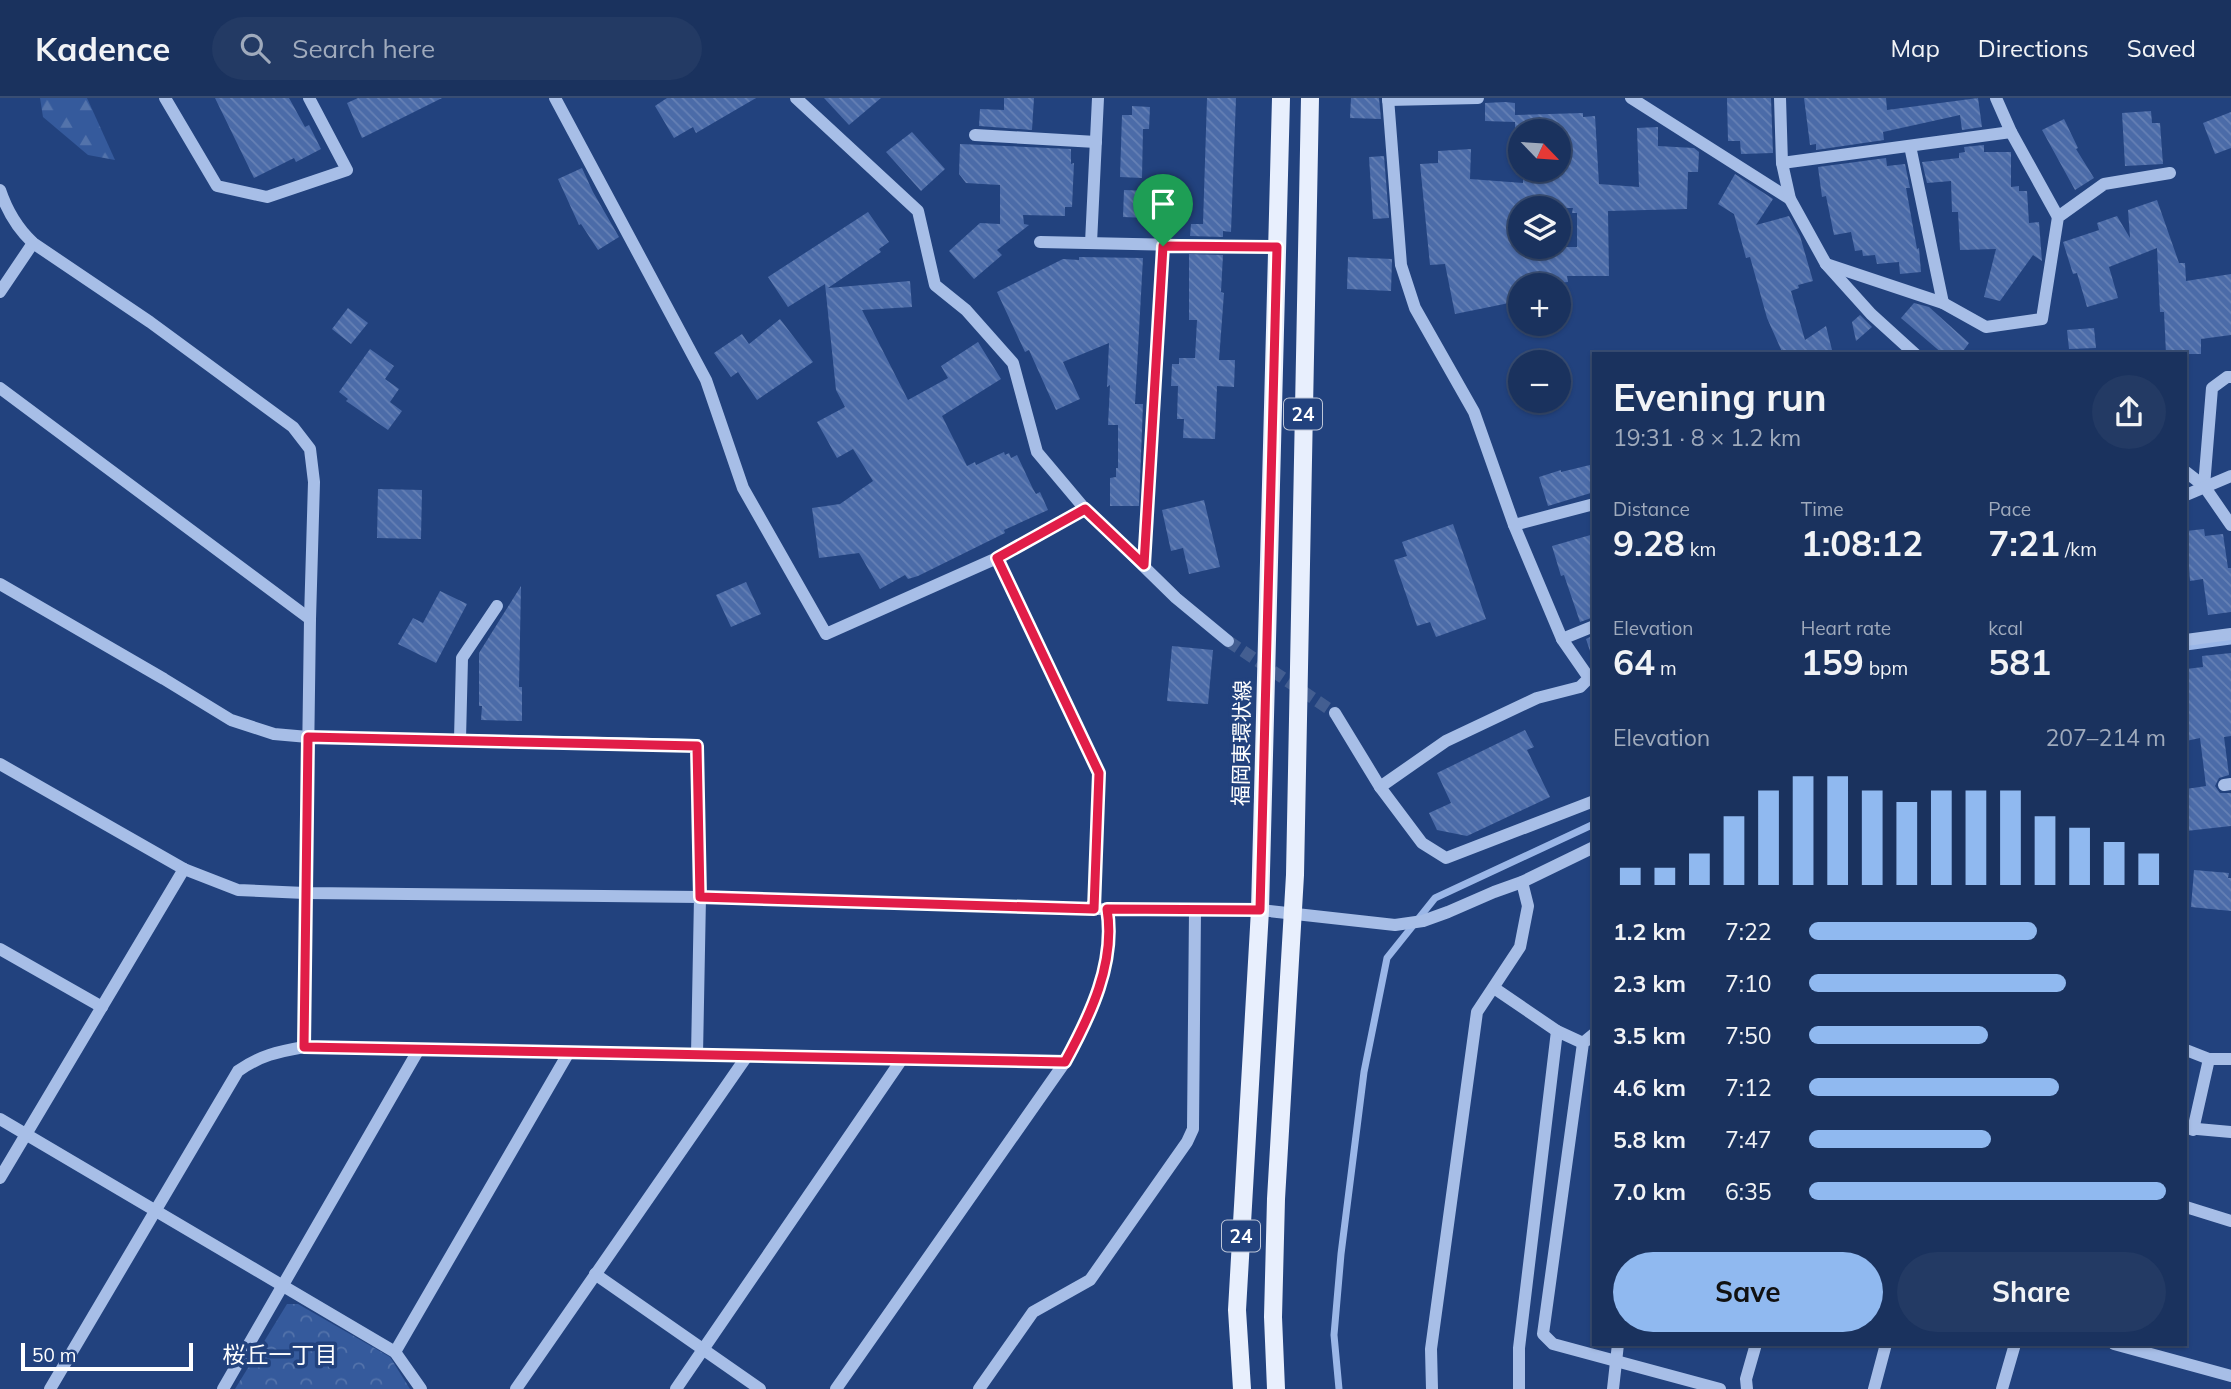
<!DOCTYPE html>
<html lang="en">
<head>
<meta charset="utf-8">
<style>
	body { margin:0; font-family:Mulish,"Noto Sans JP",sans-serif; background:#233a64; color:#f1f3f6; height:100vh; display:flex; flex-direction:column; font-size:26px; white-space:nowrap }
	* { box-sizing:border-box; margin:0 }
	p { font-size:23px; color:#9faabc }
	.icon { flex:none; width:38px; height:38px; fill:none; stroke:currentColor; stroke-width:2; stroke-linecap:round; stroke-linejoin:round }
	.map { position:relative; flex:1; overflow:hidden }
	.side { position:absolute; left:1592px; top:254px; width:595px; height:994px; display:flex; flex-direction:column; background:#1a325e; border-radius:0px; box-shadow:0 2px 5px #0004,0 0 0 2px #384d73 }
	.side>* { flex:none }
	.needle { width:46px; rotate:115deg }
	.buttons { position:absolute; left:1508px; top:21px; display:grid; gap:14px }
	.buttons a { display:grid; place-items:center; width:63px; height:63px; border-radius:50%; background:#1a325e; box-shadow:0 2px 5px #0004,0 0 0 2px #384d73; font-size:35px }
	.scale { position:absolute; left:21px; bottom:18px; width:172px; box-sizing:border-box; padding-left:7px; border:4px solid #fff; border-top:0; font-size:19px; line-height:24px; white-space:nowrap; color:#fff; -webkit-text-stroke:5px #22427e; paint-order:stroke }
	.pin { position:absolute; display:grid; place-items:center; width:60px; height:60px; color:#fff; margin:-72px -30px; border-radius:50% 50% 50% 0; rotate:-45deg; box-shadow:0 0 7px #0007 }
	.pin .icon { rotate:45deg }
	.round { display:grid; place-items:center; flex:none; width:74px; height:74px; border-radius:37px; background:#233a64 }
	.headline { display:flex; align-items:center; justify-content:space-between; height:119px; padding:0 21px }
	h1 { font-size:38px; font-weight:700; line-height:52px }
	.figures { display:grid; grid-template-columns:repeat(3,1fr); gap:10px; height:119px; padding:7px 21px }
	.figures div { display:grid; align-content:center }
	.figures b { font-size:35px; font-weight:700 }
	.figures small { font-size:19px; font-weight:400 }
	.figures p { font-size:19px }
	.chart { height:196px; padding:14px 21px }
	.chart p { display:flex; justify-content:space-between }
	.chart svg { width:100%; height:126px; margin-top:7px; stroke:#90b9f0; stroke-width:6 }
	.button { display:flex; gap:14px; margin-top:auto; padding:14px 21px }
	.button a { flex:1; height:80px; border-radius:42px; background:#90b9f0; color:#111; font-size:28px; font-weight:700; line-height:80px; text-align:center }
	.button a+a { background:#233a64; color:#f1f3f6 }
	ul { padding:0 21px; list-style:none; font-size:23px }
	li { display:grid; grid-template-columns:112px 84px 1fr; align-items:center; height:52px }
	li i { height:18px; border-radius:9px; background:#90b9f0 }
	header { display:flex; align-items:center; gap:42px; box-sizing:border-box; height:98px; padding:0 35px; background:#1a325e; border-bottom:2px solid #384d73 }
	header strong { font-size:33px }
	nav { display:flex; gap:38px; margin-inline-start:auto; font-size:24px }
	.search { width:490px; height:63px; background:#233a64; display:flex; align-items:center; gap:18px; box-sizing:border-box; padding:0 24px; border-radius:38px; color:#9faabc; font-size:26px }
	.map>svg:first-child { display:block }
	.forest { fill:url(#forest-firs) }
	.park { fill:url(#park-crowns) }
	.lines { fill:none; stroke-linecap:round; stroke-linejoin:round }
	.stream { stroke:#9bb7e8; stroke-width:7 }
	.building { fill:url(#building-back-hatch); fill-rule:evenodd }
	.minor-tunnel { stroke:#435e91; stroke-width:12; stroke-dasharray:12 6; stroke-linecap:butt }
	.minor { stroke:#a7bee7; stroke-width:12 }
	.major { stroke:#e8effd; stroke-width:18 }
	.route-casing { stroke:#fff; stroke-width:14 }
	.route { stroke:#e11d48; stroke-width:9 }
	.labels { text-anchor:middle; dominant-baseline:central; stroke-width:7; stroke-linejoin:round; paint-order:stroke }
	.shield { fill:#22427e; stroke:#bdc6d8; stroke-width:2 }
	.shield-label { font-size:19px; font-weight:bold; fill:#fff }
	.street-label { font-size:21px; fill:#fff; stroke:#22427e }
	.neighbourhood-label { font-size:23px; fill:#fff; stroke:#22427e }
</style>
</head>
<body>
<header>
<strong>Kadence</strong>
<div class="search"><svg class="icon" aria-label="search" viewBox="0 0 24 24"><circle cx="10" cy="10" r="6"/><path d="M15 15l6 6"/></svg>Search here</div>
<nav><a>Map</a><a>Directions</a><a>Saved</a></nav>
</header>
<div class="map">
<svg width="2231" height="1291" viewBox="0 0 2231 1291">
	<defs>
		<pattern id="forest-firs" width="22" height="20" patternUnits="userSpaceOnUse" patternTransform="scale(1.75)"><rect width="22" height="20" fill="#355a9c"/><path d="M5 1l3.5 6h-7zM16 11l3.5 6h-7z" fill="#5373ab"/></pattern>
		<pattern id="park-crowns" width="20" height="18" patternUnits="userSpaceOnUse" patternTransform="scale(1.75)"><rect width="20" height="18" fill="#355a9c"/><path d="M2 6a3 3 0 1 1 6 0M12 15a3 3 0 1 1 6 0" fill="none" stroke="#5373ab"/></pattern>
		<pattern id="building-back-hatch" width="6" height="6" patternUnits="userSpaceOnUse" patternTransform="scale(1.75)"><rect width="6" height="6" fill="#4b6ba8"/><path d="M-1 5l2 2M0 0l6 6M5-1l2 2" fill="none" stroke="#6681b5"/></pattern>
	</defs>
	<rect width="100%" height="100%" fill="#22427e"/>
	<polygon class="forest" points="40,0 87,0 115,62 88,57 43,19"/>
	<polygon class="park" points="287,1206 298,1206 390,1259 410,1291 235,1291"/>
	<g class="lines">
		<g class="stream">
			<polyline points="2186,549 2231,543"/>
			<polyline points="1339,1291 1334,1237 1341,1156 1364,974 1387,860 1435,800 1594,726"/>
		</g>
	</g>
	<g class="building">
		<polygon points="215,0 289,0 305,29 309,27 321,51 296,64 294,60 254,80"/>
		<polygon points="358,0 442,0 362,40 347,5"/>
		<polygon points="667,0 756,0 696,35 693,29 674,40 655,8"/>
		<polygon points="824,0 881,0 849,27"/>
		<polygon points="1004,0 1034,0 1032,32 979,28 980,11 1004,12"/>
		<polygon points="1207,0 1236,0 1231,134 1223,133 1223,139 1190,138 1191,126 1203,126"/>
		<polygon points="1351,0 1379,0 1381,21 1350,20"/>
		<polygon points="1727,0 1771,0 1773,55 1741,56 1740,43 1728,43"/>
		<polygon points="1804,0 1886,0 1887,12 1978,0 1982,29 1962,32 1960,17 1883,34 1884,42 1816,52 1816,46 1810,47"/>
		<polygon points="1505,4 1515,5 1515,24 1485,23 1485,5"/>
		<polygon points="1132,8 1150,9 1149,31 1143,31 1142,80 1120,79 1122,17 1132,17"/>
		<polygon points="2151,13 2152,25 2160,25 2163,66 2125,68 2122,15"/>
		<polygon points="2231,14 2231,50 2215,56 2203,25"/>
		<path d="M1583,15V19L1595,18L1599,86L1639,89L1637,30L1658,29V48L1694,50L1699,54L1698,74H1688L1687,111L1608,113L1609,178H1567L1568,184L1511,189L1514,204L1455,216L1445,166L1430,167L1420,66L1438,65V53L1471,51L1470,81L1523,85V80H1559V33H1515V17ZM1521,110H1573L1572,115H1577V149H1521Z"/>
		<polygon points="2064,21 2078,50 2076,51 2094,80 2075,92 2042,32"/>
		<polygon points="912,34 945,71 921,93 886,54"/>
		<polygon points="960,46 1071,51 1071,66 1074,65 1072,109 1065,109 1065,118 1023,117 1024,126 1029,127 997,152 1002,157 974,181 949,153 980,125 1000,126 1000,87 966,85 959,76"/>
		<polygon points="1984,47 1984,54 2011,54 2011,89 2019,88 2019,93 2027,93 2029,125 2039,124 2042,163 2033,157 2000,203 1984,199 1996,151 1960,152 1958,114 1952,114 1951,83 1927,85 1922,64 1959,60 1959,55 1965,54 1964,49"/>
		<polygon points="1384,58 1389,120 1373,121 1369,59"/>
		<polygon points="1886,60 1887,68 1905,66 1910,90 1906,90 1917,151 1919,150 1921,174 1900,176 1899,164 1877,166 1875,157 1863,158 1862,152 1855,153 1851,134 1834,137 1826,98 1822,99 1818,69"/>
		<polygon points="582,70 593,94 619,139 598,152 581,126 579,127 558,81"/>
		<polygon points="1735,76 1773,101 1756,127 1789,118 1800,138 1813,183 1798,187 1799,190 1791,193 1805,242 1826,228 1833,256 1783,256 1767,220 1750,159 1746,160 1734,116 1718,106"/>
		<polygon points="1124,92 1149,93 1148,120 1123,119"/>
		<polygon points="2157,102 2179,165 2185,165 2186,183 2231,176 2231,237 2201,241 2201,256 2166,256 2164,214 2160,214 2157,150 2109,169 2118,200 2087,209 2077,175 2073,176 2063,144 2099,132 2097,125 2117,118 2130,140 2128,112"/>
		<polygon points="868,114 889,144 879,151 881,154 828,190 910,183 912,209 862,212 908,302 948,280 941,268 978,244 1001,281 942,318 967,368 975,364 976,367 1004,354 1005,357 1009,355 1011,360 1017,357 1033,391 1036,396 1040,394 1048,412 1004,432 1005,435 918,478 908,481 905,477 880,491 859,455 819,460 812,410 840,406 873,383 853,351 837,360 817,324 845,309 836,292 825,186 788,209 768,179"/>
		<polygon points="1189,156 1223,157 1221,194 1224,195 1219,262 1235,262 1234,289 1217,288 1215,341 1183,340 1184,321 1177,321 1178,288 1171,288 1172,266 1179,266 1179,260 1195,260 1197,222 1189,222"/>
		<polygon points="1079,159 1143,160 1135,306 1143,306 1139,408 1110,408 1110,380 1116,379 1116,370 1118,370 1118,327 1108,327 1110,287 1107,289 1109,245 1063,264 1080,301 1056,312 1029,252 1025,254 997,194 1063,161 1079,162"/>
		<polygon points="1348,159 1392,161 1391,193 1347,191"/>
		<polygon points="1914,205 1929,209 1969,245 1961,256 1943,256 1901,220"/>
		<polygon points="348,210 368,225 351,246 332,231"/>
		<polygon points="1860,217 1872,229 1856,243 1852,224"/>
		<polygon points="780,221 813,264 757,302 738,274 731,279 714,255 742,236 749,246"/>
		<polygon points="2094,230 2096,250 2069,251 2067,232"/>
		<polygon points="370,251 394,268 385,281 399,291 390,304 402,313 388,332 346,303 348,301 339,294"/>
		<polygon points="1594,366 1594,394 1548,408 1539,379 1561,372 1561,374"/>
		<polygon points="378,391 422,392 421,441 377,440"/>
		<polygon points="1204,402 1220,469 1189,476 1183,450 1171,453 1162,412"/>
		<polygon points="1453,426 1486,521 1436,539 1430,524 1417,528 1394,462 1407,458 1402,444"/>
		<polygon points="2204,431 2205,438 2223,436 2228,470 2231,470 2231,514 2208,517 2203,481 2190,483 2186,433"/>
		<polygon points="1594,436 1594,519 1580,524 1564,477 1561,478 1552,448"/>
		<polygon points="746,484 761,516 731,529 716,497"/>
		<polygon points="521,488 519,589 522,589 522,623 481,622 482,608 479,608 479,555"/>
		<polygon points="440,493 467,506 436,565 398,546 413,520 423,525"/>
		<polygon points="1594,537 1594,556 1591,556 1586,541"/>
		<polygon points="1172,548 1213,552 1208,606 1167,603"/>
		<polygon points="2231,555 2231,638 2224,639 2229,677 2219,680 2215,688 2220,695 2231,695 2231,728 2186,733 2186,691 2206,688 2200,640 2186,643 2186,571 2203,569 2202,558"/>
		<polygon points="1525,632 1534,649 1527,652 1550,699 1467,738 1437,732 1429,715 1451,705 1437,675"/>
		<polygon points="2194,772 2229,775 2228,780 2231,780 2231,813 2191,809"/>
	</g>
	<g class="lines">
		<polyline class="minor-tunnel" points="1228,543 1335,615"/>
		<g class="minor">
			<polyline points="165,0 217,88 267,99 347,72 309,0"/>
			<polyline points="555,0 706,282 743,390 826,536 997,460 1085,411"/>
			<polyline points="796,0 918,113 935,187 966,212 1013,265 1037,354 1085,411 1176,500 1228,543"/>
			<polyline points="1631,0 1790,101"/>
			<polyline points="1780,0 1782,65 1790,101 1826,166 1871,216 1915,256"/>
			<polyline points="1996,0 2011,34 2058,119"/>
			<polyline points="1388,2 1478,0"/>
			<polyline points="975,37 1096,44"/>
			<polyline points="1910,48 1943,205"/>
			<polyline points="1782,65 2011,34"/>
			<path d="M0,92C7,113 17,130 33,145L150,224L293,329L310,351L314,384L310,521L304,949"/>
			<polyline points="1040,144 1277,149"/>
			<polyline points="1091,145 1098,0"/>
			<polyline points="1826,166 1943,205 1986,229 2042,221 2058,119 2104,86 2170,75"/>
			<polyline points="0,194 33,145"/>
			<polyline points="0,290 310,521"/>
			<polyline points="2186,374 2204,388 2231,427"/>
			<polyline points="2204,388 2212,290 2227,279 2231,279"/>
			<polyline points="2186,397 2231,378"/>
			<polyline points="1514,427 1594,406"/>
			<polyline points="997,460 1099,675 1094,811"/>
			<polyline points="1144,467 1163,148"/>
			<polyline points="0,486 164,581 231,622 274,636 308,639 697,647 700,799 697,957"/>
			<polyline points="1562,541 1594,528"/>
			<polyline points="2186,542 2231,536"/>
			<polyline points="1335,615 1380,689 1422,745 1446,760 1594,703"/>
			<polyline points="460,641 462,560 497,508"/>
			<polyline points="0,666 184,771 238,792 305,795 700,799 1094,811 1260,812 1395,827 1423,823 1448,814 1494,794 1522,784 1594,749"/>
			<polyline points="2224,687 2231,686"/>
			<polyline points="1380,689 1446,643 1537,600 1580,589 1589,580 1562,541 1514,427 1474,314 1415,210 1401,167 1388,0"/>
			<polyline points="0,851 102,909"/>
			<polyline points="1494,890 1557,933 1583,945"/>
			<polyline points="1594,936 1583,945 1543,1236 1553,1246 1720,1291"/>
			<polyline points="2186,952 2209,961 2231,961"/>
			<polyline points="0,1021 395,1254 421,1291"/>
			<polyline points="2186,1030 2231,1034"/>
			<polyline points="2193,1032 2209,961"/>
			<polyline points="0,1080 184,771"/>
			<polyline points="2186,1109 2231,1123"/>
			<polyline points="595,1176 760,1291"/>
			<polyline points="2114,1246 2231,1278"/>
			<polyline points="395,1254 569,954"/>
			<path d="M50,1291L238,973C261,957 277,954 304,949L1065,964"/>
			<polyline points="223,1291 419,951"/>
			<polyline points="516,1291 747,958"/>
			<polyline points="676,1291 902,961"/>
			<path d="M836,1291L1065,964C1090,918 1116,865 1107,811"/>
			<polyline points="979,1291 1033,1214 1090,1182 1187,1044 1193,1031 1195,812"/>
			<polyline points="1432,1291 1431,1251 1477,914 1520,849 1528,808 1522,784"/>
			<polyline points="1519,1291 1519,1250 1557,933"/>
			<polyline points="1613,1291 1618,1246"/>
			<polyline points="1747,1291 1746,1281 1756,1246"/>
			<polyline points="1874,1291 1886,1246"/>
			<polyline points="2002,1291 2015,1246"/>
		</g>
		<g class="major">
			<polyline points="1242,1291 1237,1212 1260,812 1281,0"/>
			<polyline points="1276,1291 1273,1219 1276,1101 1295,777 1310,0"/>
		</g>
	</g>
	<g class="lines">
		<g class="route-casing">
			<path id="route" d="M1163,148L1277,149L1260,812L1107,811C1116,865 1090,918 1065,964L304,949L308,639L697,648L700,799L1094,811L1099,675L997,460L1085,411L1144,467Z"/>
		</g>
		<use href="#route" class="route"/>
	</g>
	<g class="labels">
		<g class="shield">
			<rect x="1284" y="300.5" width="38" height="31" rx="5"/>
			<rect x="1222" y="1122.5" width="38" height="31" rx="5"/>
		</g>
		<g class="shield-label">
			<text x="1303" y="316">24</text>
			<text x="1241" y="1138">24</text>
		</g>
		<g class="street-label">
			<text transform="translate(1241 645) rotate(-89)">福岡東環状線</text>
		</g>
		<g class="neighbourhood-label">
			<text x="280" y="1256">桜丘一丁目</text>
		</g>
	</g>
</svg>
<div class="buttons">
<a><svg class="needle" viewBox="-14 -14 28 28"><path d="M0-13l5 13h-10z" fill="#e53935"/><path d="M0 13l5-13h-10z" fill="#9faabc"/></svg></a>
<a><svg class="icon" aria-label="layers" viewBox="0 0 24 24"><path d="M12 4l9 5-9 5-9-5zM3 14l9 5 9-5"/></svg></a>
<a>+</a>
<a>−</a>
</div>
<div class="scale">50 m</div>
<div class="pin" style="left:1163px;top:148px;background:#1e9e55"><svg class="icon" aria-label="arrive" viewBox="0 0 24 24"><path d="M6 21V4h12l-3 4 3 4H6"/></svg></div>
<section class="side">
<div class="headline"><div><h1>Evening run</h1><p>19:31 · 8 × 1.2 km</p></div><a class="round"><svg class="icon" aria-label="share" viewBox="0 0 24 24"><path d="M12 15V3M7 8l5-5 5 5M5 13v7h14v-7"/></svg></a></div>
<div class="figures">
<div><p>Distance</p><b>9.28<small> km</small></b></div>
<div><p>Time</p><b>1:08:12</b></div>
<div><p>Pace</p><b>7:21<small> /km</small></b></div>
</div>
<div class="figures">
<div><p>Elevation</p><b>64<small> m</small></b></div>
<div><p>Heart rate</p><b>159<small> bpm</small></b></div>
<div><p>kcal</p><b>581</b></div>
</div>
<div class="chart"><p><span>Elevation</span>207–214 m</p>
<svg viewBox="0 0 160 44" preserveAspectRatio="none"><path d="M5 44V38M15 44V38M25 44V33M35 44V20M45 44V11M55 44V6M65 44V6M75 44V11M85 44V15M95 44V11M105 44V11M115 44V11M125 44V20M135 44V24M145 44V29M155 44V33"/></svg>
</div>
<ul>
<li><b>1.2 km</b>7:22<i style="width:64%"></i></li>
<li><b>2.3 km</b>7:10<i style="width:72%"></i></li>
<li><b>3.5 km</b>7:50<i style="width:50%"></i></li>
<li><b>4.6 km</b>7:12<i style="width:70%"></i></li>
<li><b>5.8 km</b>7:47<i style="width:51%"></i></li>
<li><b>7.0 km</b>6:35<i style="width:100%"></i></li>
</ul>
<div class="button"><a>Save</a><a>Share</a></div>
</section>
</div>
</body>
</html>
